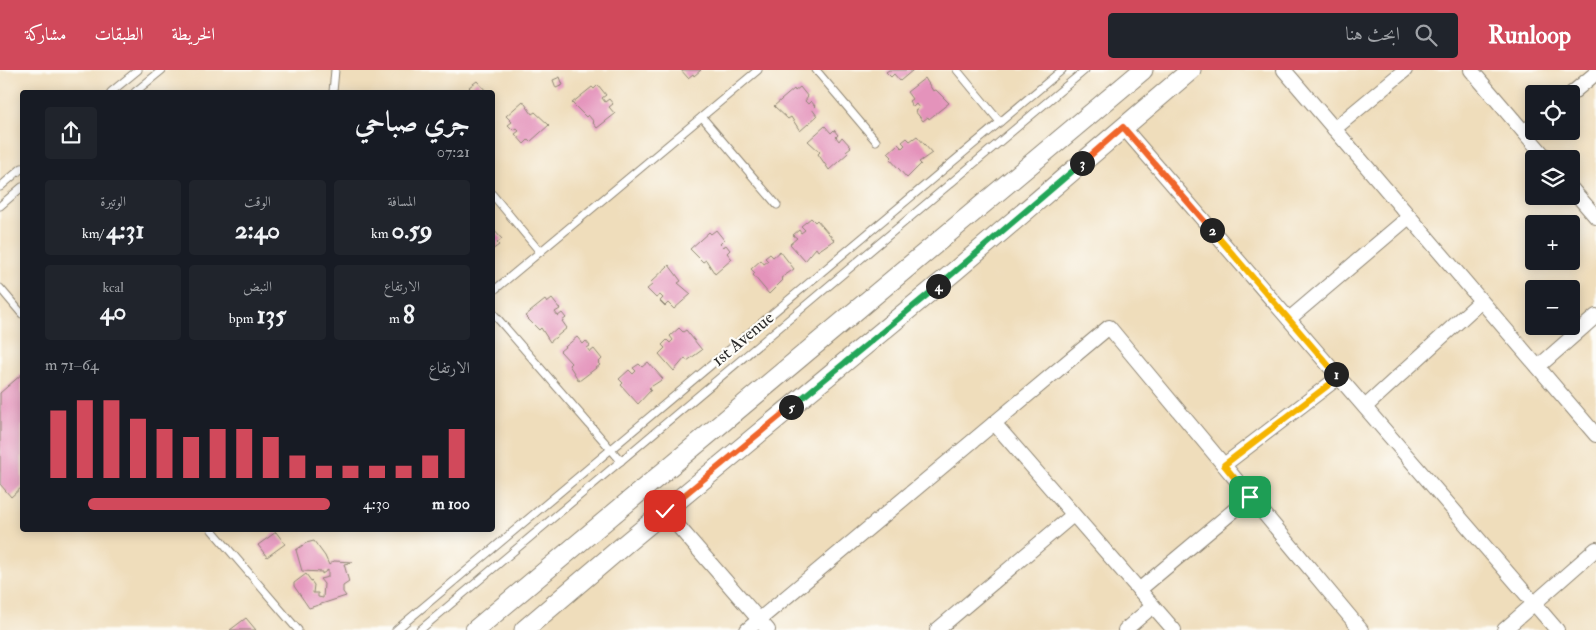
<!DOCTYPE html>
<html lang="ar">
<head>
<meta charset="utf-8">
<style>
	body { margin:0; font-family:"IM FELL Double Pica",Amiri,serif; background:#20242c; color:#f1f3f6; direction:rtl; height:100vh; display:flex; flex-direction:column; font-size:19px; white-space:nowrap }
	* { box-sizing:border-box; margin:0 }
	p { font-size:16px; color:#9ea1a6 }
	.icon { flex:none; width:28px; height:28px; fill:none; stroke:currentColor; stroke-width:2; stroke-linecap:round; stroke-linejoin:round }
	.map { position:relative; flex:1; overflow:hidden; direction:ltr }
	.side { position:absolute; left:20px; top:20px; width:475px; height:442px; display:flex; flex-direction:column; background:#171b24; border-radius:5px; box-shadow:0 2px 12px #0003; direction:rtl }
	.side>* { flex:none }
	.controls { position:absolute; left:1525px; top:15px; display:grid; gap:10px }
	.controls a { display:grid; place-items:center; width:55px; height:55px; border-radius:5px; background:#171b24; box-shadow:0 2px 12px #0003; font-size:25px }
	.pin { position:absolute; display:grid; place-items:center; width:42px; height:42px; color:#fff; margin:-21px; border-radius:10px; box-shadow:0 2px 8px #0006 }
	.km { position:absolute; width:25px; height:25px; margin:-12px; border-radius:50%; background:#222; color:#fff; font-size:14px; line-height:25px; text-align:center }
	.round { display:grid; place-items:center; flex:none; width:52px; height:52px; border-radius:5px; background:#20242c }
	.headline { display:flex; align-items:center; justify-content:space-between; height:85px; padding:0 25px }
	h1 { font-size:28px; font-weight:700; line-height:38px }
	.metrics { display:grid; grid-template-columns:repeat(3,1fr); gap:8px; height:85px; padding:5px 25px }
	.metrics div { display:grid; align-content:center; border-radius:5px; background:#20242c; text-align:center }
	.metrics b { font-size:25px; font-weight:700 }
	.metrics small { font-size:14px; font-weight:400 }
	.metrics p { font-size:14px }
	.chart { height:140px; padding:10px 25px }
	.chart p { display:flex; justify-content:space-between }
	.chart svg { width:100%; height:90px; margin-top:5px; stroke:#d1495b; stroke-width:6 }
	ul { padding:0 25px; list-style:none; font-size:16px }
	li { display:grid; grid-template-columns:80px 60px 1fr; align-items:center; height:38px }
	li i { height:12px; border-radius:6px; background:#d1495b }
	header { display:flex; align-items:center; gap:30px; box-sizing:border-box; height:70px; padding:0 25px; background:#d1495b; color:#fff }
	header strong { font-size:24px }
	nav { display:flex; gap:28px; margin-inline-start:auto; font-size:18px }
	.search { width:350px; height:45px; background:#20242c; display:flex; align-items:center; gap:12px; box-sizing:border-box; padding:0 18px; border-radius:5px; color:#9ea1a6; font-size:19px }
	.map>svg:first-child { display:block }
	.building { fill:#e493bb }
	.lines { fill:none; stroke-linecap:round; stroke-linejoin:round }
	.service-casing { stroke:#8d8473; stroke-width:9 }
	.minor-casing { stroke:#8d8473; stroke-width:16 }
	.secondary-casing { stroke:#8d8473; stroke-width:21 }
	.service { stroke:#fff; stroke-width:7 }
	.minor { stroke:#fff; stroke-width:14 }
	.secondary { stroke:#fff; stroke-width:19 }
	.split-1-casing { stroke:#fff; stroke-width:10 }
	.split-2-casing { stroke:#fff; stroke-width:10 }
	.split-3-casing { stroke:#fff; stroke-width:10 }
	.split-4-casing { stroke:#fff; stroke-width:10 }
	.split-5-casing { stroke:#fff; stroke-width:10 }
	.split-6-casing { stroke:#fff; stroke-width:10 }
	.split-1 { stroke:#f5b400; stroke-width:6 }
	.split-2 { stroke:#f5b400; stroke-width:6 }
	.split-3 { stroke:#f0652b; stroke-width:6 }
	.split-4 { stroke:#22a559; stroke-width:6 }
	.split-5 { stroke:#22a559; stroke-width:6 }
	.split-6 { stroke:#f0652b; stroke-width:6 }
	.labels { text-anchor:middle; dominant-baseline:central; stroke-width:4.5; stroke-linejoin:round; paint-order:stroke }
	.street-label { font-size:18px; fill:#2b2b2b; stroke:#fdfcf7 }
</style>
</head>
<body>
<header>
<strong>Runloop</strong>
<div class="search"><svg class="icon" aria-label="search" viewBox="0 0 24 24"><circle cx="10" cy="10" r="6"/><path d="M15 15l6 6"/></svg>ابحث هنا</div>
<nav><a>الخريطة</a><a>الطبقات</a><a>مشاركة</a></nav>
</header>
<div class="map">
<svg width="1596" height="560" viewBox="0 0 1596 560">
	<rect width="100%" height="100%" fill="#fdfcf7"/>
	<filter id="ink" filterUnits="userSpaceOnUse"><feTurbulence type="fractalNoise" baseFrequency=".02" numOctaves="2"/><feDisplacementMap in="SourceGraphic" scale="10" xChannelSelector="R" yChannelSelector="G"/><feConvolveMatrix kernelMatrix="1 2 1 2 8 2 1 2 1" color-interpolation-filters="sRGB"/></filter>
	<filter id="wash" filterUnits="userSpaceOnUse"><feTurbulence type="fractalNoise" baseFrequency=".0096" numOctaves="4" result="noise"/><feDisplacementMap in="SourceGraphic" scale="20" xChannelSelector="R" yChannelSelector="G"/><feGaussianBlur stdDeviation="1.12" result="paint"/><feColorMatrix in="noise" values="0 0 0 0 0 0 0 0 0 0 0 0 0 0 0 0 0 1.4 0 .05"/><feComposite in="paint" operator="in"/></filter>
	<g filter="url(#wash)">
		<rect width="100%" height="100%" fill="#efddbb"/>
		<g id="blocks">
			<g class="building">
				<polygon points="681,0 701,0 694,6 693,4 688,8"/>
				<polygon points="889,0 913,0 900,11 894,4 891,7 886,2"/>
				<polygon points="560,7 563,15 556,18 553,10"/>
				<polygon points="925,8 933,21 936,20 949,33 929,49 928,47 923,51 915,41 919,38 916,34 913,37 909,31 912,29 907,22"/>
				<polygon points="477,11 487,22 466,22 470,18 469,17"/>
				<polygon points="598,15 606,25 602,28 605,32 609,29 613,34 609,37 615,44 597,58 593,53 594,52 588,45 586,47 572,33 592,17 594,19"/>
				<polygon points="800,17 808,27 805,31 808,34 811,31 815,36 812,39 817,46 800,61 791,47 788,49 774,36 794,19 795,21"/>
				<polygon points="523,31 532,44 535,42 549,55 530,72 528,70 524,74 515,64 519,61 516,58 513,60 508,55 512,52 506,46"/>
				<polygon points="825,56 831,63 834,60 838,65 836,67 839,71 842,67 851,77 846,81 848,83 829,100 818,84 820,82 808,71"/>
				<polygon points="917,66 932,83 919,92 921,94 907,108 890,89 892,87 888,83 898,74 902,78 905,75 902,72 907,68 910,71"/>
				<polygon points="811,148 815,152 817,150 834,170 818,181 816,178 805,191 790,174 797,168 793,165 799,160 801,163 805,160 801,156"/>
				<polygon points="492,158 502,169 497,173 499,175 492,180"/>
				<polygon points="716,160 724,170 720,174 723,177 726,175 730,180 727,183 732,189 715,204 706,190 703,192 690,179 709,162 711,164"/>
				<polygon points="780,181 794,199 781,208 783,210 769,224 753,205 755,203 751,199 761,190 764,194 768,191 765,188 770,184 773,187"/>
				<polygon points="669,195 681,211 678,213 691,224 674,239 668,233 665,236 660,231 663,228 660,225 656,228 647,219 652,215 650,213"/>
				<polygon points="552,229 560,239 555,242 558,246 562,243 566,248 562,251 567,258 550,272 541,258 539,260 525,246 545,230 547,233"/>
				<polygon points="679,258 683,262 686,260 702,280 687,291 685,288 674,301 659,284 665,278 662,275 667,270 670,273 673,270 670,266"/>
				<polygon points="577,267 583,274 586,271 590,276 587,278 590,282 594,279 602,289 598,293 600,295 579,311 569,295 571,293 560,281"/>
				<polygon points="648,292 663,309 649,318 651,320 638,334 621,315 623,313 619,309 629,300 633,304 636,301 633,298 639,294 642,297"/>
				<polygon points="22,304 22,417 11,427 0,414 0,323"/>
				<polygon points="276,462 285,474 267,487 258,475"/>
				<polygon points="314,471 325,486 329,495 334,491 353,492 344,494 349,512 343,516 343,522 346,526 309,538 294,516 294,513 306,504 314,515 313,523 318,523 318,527 323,528 324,514 320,509 328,507 328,500 322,504 322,502 302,501 296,480 306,473"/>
				<polygon points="246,548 256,560 230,560"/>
			</g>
		</g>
	</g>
	<g filter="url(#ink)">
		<use href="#blocks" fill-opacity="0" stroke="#8d8473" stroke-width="1"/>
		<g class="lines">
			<g class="service-casing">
				<g id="service">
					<polyline points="816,0 876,71"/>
					<polyline points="957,0 1000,52"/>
					<polyline points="111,22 138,0"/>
					<polyline points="135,22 162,0"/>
					<polyline points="333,22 335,0"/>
					<polyline points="702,47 777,135"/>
					<polyline points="0,117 22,98"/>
					<polyline points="492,124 540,182"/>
					<polyline points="0,136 22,117"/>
					<polyline points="0,218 22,244"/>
					<polyline points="492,222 758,0"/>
					<polyline points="492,242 621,391"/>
					<polyline points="212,460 298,560"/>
					<polyline points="396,560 1062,0"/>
					<polyline points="420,560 1085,0"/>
				</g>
			</g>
			<g class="minor-casing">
				<g id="minor">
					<polyline points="1284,0 1596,365"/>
					<polyline points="1471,0 1547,89"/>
					<polyline points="1571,24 1596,3"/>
					<polyline points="1123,57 1557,560"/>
					<polyline points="1334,59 1405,0"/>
					<polyline points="1524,62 1534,54"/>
					<polyline points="1571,118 1596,147"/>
					<polyline points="1289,249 1409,147"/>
					<polyline points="1538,297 1596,246"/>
					<polyline points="1365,337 1481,231"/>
					<polyline points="994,353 1174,560"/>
					<polyline points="1224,395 1339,307"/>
					<polyline points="665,441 768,560"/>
					<polyline points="1139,520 1250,427"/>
					<polyline points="747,560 1109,257 1361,560"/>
					<polyline points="937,560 1073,445"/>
					<polyline points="1125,560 1153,536"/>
					<polyline points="1504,560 1596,479"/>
				</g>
			</g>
			<g class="secondary-casing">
				<g id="secondary">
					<polyline points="475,560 1143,0"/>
					<polyline points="524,560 624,475 955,201 1191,0"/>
				</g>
			</g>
			<use href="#service" class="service"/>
			<use href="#minor" class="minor"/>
			<use href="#secondary" class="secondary"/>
		</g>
	</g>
	<g class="lines" filter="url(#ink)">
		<g class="split-1-casing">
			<polyline id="split-1" points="1250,427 1224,395 1339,307 1336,304"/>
		</g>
		<g class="split-2-casing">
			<polyline id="split-2" points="1212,160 1336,304"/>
		</g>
		<g class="split-3-casing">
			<polyline id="split-3" points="1082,93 1123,57 1212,160"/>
		</g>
		<g class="split-4-casing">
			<polyline id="split-4" points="938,216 1082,93"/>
		</g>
		<g class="split-5-casing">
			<polyline id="split-5" points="791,337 938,216"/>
		</g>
		<g class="split-6-casing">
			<polyline id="split-6" points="665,441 791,337"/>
		</g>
		<use href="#split-1" class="split-1"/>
		<use href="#split-2" class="split-2"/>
		<use href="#split-3" class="split-3"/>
		<use href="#split-4" class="split-4"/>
		<use href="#split-5" class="split-5"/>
		<use href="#split-6" class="split-6"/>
	</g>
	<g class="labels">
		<g class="street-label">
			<text transform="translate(743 269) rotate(-40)">1st Avenue</text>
		</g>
	</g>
</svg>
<div class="controls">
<a><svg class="icon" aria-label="locate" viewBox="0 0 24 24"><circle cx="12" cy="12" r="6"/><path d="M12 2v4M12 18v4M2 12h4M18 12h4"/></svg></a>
<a><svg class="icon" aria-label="layers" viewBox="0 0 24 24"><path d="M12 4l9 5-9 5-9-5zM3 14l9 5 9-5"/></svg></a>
<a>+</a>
<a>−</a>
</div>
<div class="pin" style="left:1250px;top:427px;background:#1e9e55"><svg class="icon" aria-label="arrive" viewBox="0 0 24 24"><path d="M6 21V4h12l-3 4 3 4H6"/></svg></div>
<div class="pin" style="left:665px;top:441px;background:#d93025"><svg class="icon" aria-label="check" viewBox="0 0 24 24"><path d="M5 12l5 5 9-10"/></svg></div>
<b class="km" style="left:1336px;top:304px">1</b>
<b class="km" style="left:1212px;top:160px">2</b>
<b class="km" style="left:1082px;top:93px">3</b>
<b class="km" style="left:938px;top:216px">4</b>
<b class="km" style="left:791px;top:337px">5</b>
<section class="side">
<div class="headline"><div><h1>جري صباحي</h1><p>07:21</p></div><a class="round"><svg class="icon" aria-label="share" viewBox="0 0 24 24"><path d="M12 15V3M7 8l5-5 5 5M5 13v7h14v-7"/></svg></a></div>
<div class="metrics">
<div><p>المسافة</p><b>0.59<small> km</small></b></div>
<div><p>الوقت</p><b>2:40</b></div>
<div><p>الوتيرة</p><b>4:31<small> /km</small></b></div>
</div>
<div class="metrics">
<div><p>الارتفاع</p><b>8<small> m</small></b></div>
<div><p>النبض</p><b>135<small> bpm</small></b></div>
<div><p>kcal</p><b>40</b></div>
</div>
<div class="chart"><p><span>الارتفاع</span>64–71 m</p>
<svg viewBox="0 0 160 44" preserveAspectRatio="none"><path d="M5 44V11M15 44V6M25 44V6M35 44V15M45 44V20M55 44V24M65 44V20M75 44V20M85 44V24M95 44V33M105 44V38M115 44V38M125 44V38M135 44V38M145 44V33M155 44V20"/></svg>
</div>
<ul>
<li><b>100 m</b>4:30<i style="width:85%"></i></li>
</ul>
</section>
</div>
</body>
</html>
